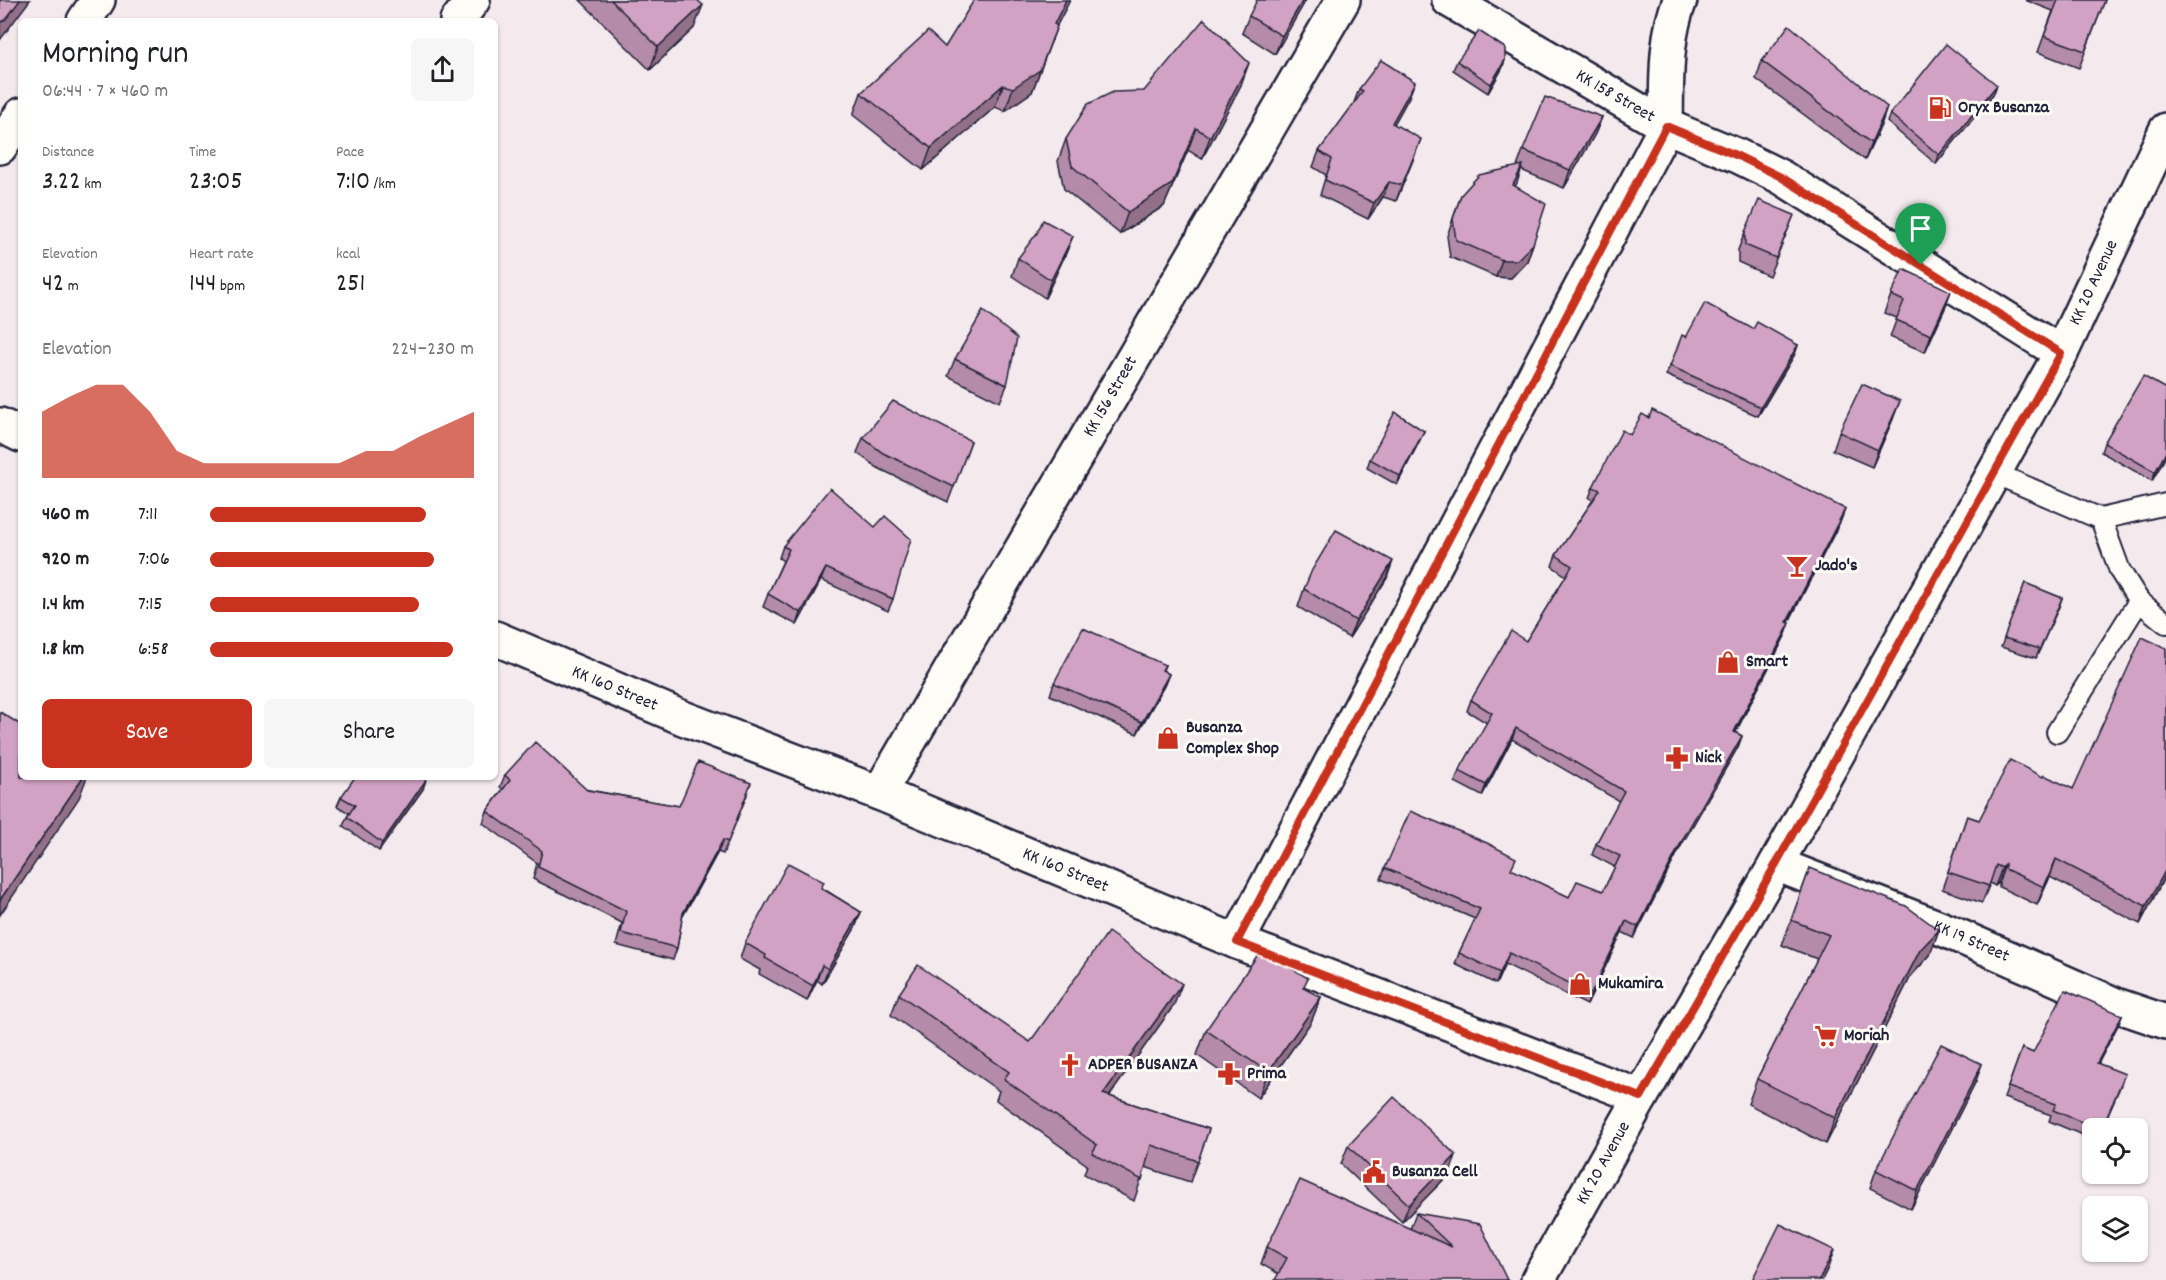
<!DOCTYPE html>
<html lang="en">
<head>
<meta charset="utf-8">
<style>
	body { margin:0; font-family:Dekko,sans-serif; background:#f6f6f6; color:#202124; height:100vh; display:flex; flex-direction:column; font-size:22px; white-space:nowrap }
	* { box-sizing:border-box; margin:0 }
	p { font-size:20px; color:#757577 }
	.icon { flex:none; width:33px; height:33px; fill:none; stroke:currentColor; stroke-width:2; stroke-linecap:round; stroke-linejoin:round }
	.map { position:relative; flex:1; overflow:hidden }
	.drawer { position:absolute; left:18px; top:18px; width:480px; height:762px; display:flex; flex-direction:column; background:#fff; border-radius:9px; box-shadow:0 2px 4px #0004 }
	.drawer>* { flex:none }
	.tools { position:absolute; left:2082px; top:1118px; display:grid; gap:12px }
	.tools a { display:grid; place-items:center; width:66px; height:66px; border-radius:9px; background:#fff; box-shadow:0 2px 4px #0004; font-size:30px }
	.pin { position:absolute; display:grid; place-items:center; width:51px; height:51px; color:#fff; margin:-62px -26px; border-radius:50% 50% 50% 0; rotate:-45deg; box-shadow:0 0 6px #0007 }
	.pin .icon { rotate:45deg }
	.round { display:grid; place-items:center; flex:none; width:63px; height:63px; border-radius:9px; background:#f6f6f6 }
	.summary { display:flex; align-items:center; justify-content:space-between; height:102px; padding:0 24px }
	h1 { font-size:33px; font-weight:600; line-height:45px }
	.figures { display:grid; grid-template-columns:repeat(3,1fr); gap:9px; height:102px; padding:6px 24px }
	.figures div { display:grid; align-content:center }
	.figures b { font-size:26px; font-weight:600 }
	.figures small { font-size:16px; font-weight:400 }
	.figures p { font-size:16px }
	.chart { height:168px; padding:12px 24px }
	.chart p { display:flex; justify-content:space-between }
	.chart svg { width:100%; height:108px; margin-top:6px; fill:#c8321e; opacity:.7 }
	.button { display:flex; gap:12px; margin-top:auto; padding:12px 24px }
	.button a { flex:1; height:69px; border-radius:9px; background:#c8321e; color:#fff; font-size:24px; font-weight:600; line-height:69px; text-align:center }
	.button a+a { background:#f6f6f6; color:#202124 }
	ul { padding:0 24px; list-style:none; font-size:20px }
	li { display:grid; grid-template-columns:96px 72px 1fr; align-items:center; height:45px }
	li i { height:15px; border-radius:8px; background:#c8321e }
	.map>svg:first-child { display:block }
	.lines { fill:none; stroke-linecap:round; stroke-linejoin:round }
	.service-casing { stroke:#22223b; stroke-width:24 }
	.minor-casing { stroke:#22223b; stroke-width:38 }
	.secondary-casing { stroke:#22223b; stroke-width:38 }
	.service { stroke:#fdfcf7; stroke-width:20 }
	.minor { stroke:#fdfcf7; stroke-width:33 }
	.secondary { stroke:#fdfcf7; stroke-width:33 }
	.wall { fill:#b48ba8; stroke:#22223b; stroke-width:1.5 }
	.shaded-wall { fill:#927188; stroke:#22223b; stroke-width:1.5 }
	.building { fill:#d1a2c3; stroke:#22223b; stroke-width:1.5 }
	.route-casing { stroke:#fff; stroke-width:12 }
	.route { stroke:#c8321e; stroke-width:8 }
	.labels { text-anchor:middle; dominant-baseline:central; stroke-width:6; stroke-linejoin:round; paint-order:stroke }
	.street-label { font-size:18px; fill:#22223b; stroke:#fdfcf7 }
	.poi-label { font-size:18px; font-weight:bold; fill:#22223b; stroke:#fdfcf7; text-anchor:start }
</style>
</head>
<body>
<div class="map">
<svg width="2166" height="1280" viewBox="0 0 2166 1280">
	<rect width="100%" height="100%" fill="#f4eaed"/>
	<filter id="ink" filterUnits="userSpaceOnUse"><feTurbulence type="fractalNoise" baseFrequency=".0167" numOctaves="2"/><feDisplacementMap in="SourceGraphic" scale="12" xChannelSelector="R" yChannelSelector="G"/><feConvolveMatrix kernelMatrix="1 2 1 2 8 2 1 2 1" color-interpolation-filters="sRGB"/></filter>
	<g filter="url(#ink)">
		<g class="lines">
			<g class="service-casing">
				<g id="service">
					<polyline points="1994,473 2101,519 2166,504"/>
					<polyline points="2101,519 2120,571 2139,601 2166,623"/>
					<polyline points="2057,732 2139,601"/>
				</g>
			</g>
			<g class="minor-casing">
				<g id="minor">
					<path id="s1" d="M1449,0L1666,126L1738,156L1781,177L2061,353"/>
					<polyline points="84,21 98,0"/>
					<polyline points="457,21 473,0"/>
					<polyline points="0,147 21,115"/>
					<path id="s2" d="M879,793L1343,0"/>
					<path id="s3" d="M1776,864L1945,930L2116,1005L2166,1022"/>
					<path d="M1237,942L1666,126C1667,85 1664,39 1680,0"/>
				</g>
			</g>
			<g class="secondary-casing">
				<g id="secondary">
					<polyline points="0,425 21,435"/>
					<path id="s4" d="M495,638L683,718L879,793L1237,942L1641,1097"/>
					<path id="s5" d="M1538,1280L1641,1097L1776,864L2061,353L2166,130"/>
				</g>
			</g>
			<use href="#service" class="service"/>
			<use href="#minor" class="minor"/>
			<use href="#secondary" class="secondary"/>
		</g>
		<g class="wall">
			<polygon points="580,0 697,0 694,28 650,70"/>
			<polygon points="1070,0 1057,25 1032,92 1005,111 995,107 923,170 853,115 861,93 945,47"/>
			<polygon points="1306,0 1275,54 1242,33 1249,16"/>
			<polygon points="2025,0 2105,0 2079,68 2038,52 2053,11"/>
			<polygon points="1505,60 1502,69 1488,93 1453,70 1457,61"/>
			<polygon points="1762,61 1887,107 1881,125 1865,160 1756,79"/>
			<polygon points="1241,85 1202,159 1188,150 1164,206 1120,234 1064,189 1058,161 1066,139 1144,91"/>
			<polygon points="1359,89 1409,97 1394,124 1415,155 1396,201 1383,197 1368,219 1320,195 1326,175 1313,167 1319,151 1353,105"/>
			<polygon points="1994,93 1936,164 1887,122 1890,114"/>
			<polygon points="1602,117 1595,134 1564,188 1521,170 1515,186 1533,244 1527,261 1511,278 1496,277 1450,257 1447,236 1461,195 1517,167 1523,150"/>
			<polygon points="1794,215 1769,276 1738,262 1738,250 1745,232"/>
			<polygon points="1073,236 1066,253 1045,298 1012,276 1018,258"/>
			<polygon points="1891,295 1945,308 1925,352 1890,337 1897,318 1884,313"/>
			<polygon points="1753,329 1798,345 1795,354 1758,416 1666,375 1670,366 1686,337"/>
			<polygon points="955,359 1007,385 1000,402 948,376"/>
			<polygon points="1649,418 1845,509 1841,520 1789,622 1786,634 1736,732 1742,736 1738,747 1681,846 1634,938 1622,932 1587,1005 1505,964 1496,984 1455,964 1459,953 1475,919 1381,879 1385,868 1512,870 1569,897 1603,891 1615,867 1592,855 1596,844 1619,801 1512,739 1482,796 1455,782 1459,771 1487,723 1467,711 1471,700 1526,641 1566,576 1552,566 1556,555 1593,500 1589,498 1593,487 1630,435"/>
			<polygon points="1893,419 1872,467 1833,450 1839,432"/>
			<polygon points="1424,431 1420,440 1397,485 1367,468 1370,459"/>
			<polygon points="863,438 971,441 948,502 878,468 857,453"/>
			<polygon points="2104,443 2166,456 2152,481 2101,452"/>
			<polygon points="783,546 893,599 888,611 821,580 797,625 763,607 768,594 783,561 779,558"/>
			<polygon points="1387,578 1349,638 1298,607 1304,589"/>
			<polygon points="2025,583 2062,598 2036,658 2001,647"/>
			<polygon points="2166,648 2166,874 2140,924 2050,877 2037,905 1999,887 1999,882 1995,886 1990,883 1982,903 1942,889 1967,816 1979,820 2043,777 2073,789"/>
			<polygon points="1165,665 1163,670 1169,674 1164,686 1137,734 1050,695 1054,683"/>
			<polygon points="505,775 679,806 747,795 723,854 718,852 682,918 677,948 673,960 616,945 622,923 533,879 537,863 483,823 487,811 503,789 500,787"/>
			<polygon points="423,789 379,851 343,826 347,817 349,813 337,806 341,797"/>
			<polygon points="1810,868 1930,955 1911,976 1826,1144 1748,1104 1757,1079 1817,959 1782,945"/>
			<polygon points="822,888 861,912 855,928 822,984 817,980 807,1001 759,974 760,970 740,959 745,943"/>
			<polygon points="899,994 1030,1042 1174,1005 1109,1096 1209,1129 1190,1182 1145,1167 1134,1201 1084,1174 1087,1165 996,1100 999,1091 891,1015"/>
			<polygon points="1321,997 1311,1022 1258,1098 1197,1055 1206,1030"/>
			<polygon points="2122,1015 2118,1025 2098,1063 2121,1085 2102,1128 2092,1128 2092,1139 2049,1121 2051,1115 2004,1098 2022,1048 2033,1053"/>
			<polygon points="1976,1081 1911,1209 1870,1188 1876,1170"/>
			<polygon points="1348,1146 1450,1173 1402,1222 1341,1164"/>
			<polygon points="1416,1213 1507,1280 1279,1274 1261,1264 1267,1247 1410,1229"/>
		</g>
		<g class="shaded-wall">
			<polygon points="20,0 30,0 0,40 0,23"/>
			<polygon points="1066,0 1070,0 1046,46 1054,24"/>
			<polygon points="1303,0 1306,0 1275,54 1282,36"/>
			<polygon points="703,5 694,28 650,70 658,47"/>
			<polygon points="1057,26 1032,92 1005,111 1013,88"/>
			<polygon points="1505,60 1502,69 1488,93 1491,84"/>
			<polygon points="1249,63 1241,85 1202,159 1210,137"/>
			<polygon points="1415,82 1409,97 1386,139 1392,123"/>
			<polygon points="1003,85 995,107 923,170 931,148"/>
			<polygon points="1997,85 1994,93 1936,164 1939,155"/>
			<polygon points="1887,107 1881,125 1865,160 1871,143"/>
			<polygon points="1602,117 1595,134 1564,188 1570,170"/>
			<polygon points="1196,128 1188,150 1164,206 1120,234 1128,212"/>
			<polygon points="1421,139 1415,155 1396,201 1402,185"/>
			<polygon points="1523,165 1517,183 1507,203 1513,185"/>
			<polygon points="1389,182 1383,197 1368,219 1374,203"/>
			<polygon points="1073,236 1066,253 1045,298 1051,280"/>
			<polygon points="1533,244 1527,261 1511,278 1496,277 1502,260"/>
			<polygon points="1951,291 1945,308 1925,352 1931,335"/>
			<polygon points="1798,345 1795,354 1758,416 1761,407"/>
			<polygon points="1900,401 1893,419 1872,467 1878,450"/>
			<polygon points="1424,431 1420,440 1397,485 1400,476"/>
			<polygon points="2166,452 2166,456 2152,481 2155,472"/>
			<polygon points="1845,509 1841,520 1783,633 1787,622"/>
			<polygon points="1393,561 1387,578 1349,638 1356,621"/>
			<polygon points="826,568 821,580 797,625 801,613"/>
			<polygon points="2062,598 2059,607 2036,658 2040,649"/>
			<polygon points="1790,623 1786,634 1730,743 1734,732"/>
			<polygon points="1169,674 1164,686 1137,734 1142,722"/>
			<polygon points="1516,728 1512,739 1482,796 1486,785"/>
			<polygon points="1742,736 1738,747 1681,846 1634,938 1638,927 1685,835"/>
			<polygon points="83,777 87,777 79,798 0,915 0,900"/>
			<polygon points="426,780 423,789 379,851 382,843"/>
			<polygon points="723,840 718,852 678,925 683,913"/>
			<polygon points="2056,859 2050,877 2037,905 2044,887"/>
			<polygon points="2005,864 1999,882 1995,886 2002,868"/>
			<polygon points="2166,869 2166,874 2140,924 2146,906"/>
			<polygon points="861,912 855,928 822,984 828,969"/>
			<polygon points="1626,921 1622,932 1587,1005 1591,994"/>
			<polygon points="1939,930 1930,955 1911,976 1826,1144 1835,1118 1920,950"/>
			<polygon points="1509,953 1505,964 1496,984 1500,973"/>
			<polygon points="822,965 817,980 807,1001 813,986"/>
			<polygon points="1182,984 1174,1005 1096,1115 1103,1094"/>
			<polygon points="1321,997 1311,1022 1258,1098 1268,1072"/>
			<polygon points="2122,1015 2118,1025 2093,1074 2097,1063"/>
			<polygon points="1982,1064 1976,1081 1911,1209 1917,1191"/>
			<polygon points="1456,1155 1450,1173 1402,1222 1409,1205"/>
			<polygon points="1834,1250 1828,1268 1822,1280 1819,1280"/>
		</g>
		<g class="building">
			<polygon points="0,0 20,0 6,19 0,23"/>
			<polygon points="611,0 697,0 703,5 658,47"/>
			<polygon points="974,0 1066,0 1054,24 1057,26 1040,70 1013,88 1003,85 931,148 861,93 928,31 945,47"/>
			<polygon points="1257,0 1303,0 1282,36 1249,16"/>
			<polygon points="2058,0 2105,0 2085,51 2044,36"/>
			<polygon points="1204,19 1249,63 1210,137 1196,128 1172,184 1128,212 1072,166 1066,139 1088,104 1113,92 1144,91"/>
			<polygon points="1789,25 1887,107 1871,143 1762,61"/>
			<polygon points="1479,31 1505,48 1505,60 1491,84 1457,61"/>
			<polygon points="1946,44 1997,85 1939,155 1890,114"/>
			<polygon points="1381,60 1415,82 1392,123 1421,139 1402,185 1389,182 1374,203 1325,180 1332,159 1319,151 1363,91 1359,89"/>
			<polygon points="1545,97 1602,117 1570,170 1523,150"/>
			<polygon points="1523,165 1513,185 1546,204 1533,244 1517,260 1502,260 1456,240 1453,219 1461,195 1479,175"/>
			<polygon points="1759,200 1794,215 1776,258 1745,245 1745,232"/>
			<polygon points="1043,220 1073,236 1051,280 1018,258 1037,233"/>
			<polygon points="1903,269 1951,291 1931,335 1896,320 1904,301 1891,295"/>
			<polygon points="1705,303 1753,329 1757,322 1798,345 1761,407 1670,366 1682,335 1686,337"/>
			<polygon points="983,311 1017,338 1007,385 955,359"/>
			<polygon points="2143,376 2166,389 2166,452 2155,472 2104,443"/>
			<polygon points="1862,384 1900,401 1878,450 1839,432"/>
			<polygon points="893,401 971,441 954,487 883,453 863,438"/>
			<polygon points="1652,410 1845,509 1787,622 1790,623 1734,732 1742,736 1685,835 1638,927 1626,921 1591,994 1509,953 1500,973 1459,953 1480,909 1385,868 1410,811 1487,843 1516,858 1511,869 1569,897 1577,881 1603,891 1620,856 1596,844 1624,791 1516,728 1486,785 1459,771 1492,713 1471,700 1511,631 1526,641 1572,566 1556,555 1600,490 1593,487 1622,430 1630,435 1642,414 1649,418"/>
			<polygon points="1395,412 1424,431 1400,476 1370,459"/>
			<polygon points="830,488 875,527 885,516 911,539 893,599 826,568 801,613 768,594 789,549 783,546"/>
			<polygon points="1336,530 1393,561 1356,621 1304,589 1312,570"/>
			<polygon points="2025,583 2062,598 2040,649 2004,638"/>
			<polygon points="1083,628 1165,665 1162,670 1169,674 1142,722 1054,683"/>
			<polygon points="2142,637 2166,648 2166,869 2146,906 2056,859 2044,887 2005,869 2005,864 2002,868 1996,865 1989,886 1948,872 1967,816 1979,820 2010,760 2043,777 2044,775 2073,789"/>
			<polygon points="0,712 21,725 21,777 83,777 0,900"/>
			<polygon points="535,742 587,790 679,806 698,762 751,783 728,842 723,840 683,913 677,948 621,933 626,911 538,867 542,851 487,811 510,780 505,775"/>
			<polygon points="355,777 422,777 426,780 382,843 347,817 355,805 341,797"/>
			<polygon points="788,863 824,882 821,888 861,912 828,969 822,965 813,986 765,958 766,955 745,943"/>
			<polygon points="1810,868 1906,906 1939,930 1920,950 1835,1118 1757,1079 1829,935 1791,920"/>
			<polygon points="1108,932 1182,984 1103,1094 1209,1129 1198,1161 1151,1145 1142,1180 1092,1153 1097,1145 1004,1079 1009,1072 899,994 918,965 1030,1042"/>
			<polygon points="1261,950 1308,978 1303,988 1321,997 1268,1072 1206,1030"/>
			<polygon points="2065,990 2122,1015 2097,1063 2125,1074 2102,1128 2096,1128 2053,1110 2056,1104 2008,1087 2022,1048 2033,1053"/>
			<polygon points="1941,1044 1982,1064 1917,1191 1876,1170"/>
			<polygon points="1394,1097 1456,1155 1409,1205 1348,1146"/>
			<polygon points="1300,1180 1452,1247 1416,1213 1480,1224 1507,1280 1275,1280 1287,1258 1267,1247"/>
			<polygon points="1780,1224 1834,1250 1819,1280 1752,1280"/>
		</g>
	</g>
	<g class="lines" filter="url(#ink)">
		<g class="route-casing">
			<polygon id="route" points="1666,126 1738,156 1781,177 2061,353 1776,864 1641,1097 1237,942"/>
		</g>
		<use href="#route" class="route"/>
	</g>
	<defs>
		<g id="fuel-bare" transform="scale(1.8)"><path d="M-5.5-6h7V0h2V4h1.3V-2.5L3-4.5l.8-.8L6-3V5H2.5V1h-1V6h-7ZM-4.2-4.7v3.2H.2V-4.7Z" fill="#c8321e" stroke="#fdfcf7" stroke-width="2.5" paint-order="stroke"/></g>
		<g id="bar-bare" transform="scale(1.8)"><path d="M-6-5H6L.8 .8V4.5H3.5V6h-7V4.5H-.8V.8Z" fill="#c8321e" stroke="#fdfcf7" stroke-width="2.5" paint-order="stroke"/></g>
		<g id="shop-bare" transform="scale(1.8)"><path d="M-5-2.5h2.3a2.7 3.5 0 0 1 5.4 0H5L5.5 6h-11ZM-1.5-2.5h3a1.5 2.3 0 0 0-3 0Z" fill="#c8321e" stroke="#fdfcf7" stroke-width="2.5" paint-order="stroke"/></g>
		<g id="pharmacy-bare" transform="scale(1.8)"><path d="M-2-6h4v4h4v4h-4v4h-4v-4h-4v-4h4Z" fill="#c8321e" stroke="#fdfcf7" stroke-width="2.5" paint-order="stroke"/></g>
		<g id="supermarket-bare" transform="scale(1.8)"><path d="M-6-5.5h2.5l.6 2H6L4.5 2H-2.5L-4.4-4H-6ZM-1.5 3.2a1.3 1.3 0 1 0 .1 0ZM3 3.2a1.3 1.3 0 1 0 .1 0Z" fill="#c8321e" stroke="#fdfcf7" stroke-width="2.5" paint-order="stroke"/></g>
		<g id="church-bare" transform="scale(1.8)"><path d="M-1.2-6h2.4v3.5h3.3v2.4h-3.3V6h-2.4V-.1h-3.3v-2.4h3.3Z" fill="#c8321e" stroke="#fdfcf7" stroke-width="2.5" paint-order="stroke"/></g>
		<g id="civic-bare" transform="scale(1.8)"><path d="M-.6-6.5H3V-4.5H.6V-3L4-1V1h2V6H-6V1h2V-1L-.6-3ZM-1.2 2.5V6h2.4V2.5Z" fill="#c8321e" stroke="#fdfcf7" stroke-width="2.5" paint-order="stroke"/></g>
	</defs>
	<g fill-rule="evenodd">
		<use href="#fuel-bare" x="1940" y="108"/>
		<use href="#bar-bare" x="1797" y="566"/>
		<use href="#shop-bare" x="1728" y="662"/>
		<use href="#shop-bare" x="1168" y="738"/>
		<use href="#pharmacy-bare" x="1677" y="758"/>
		<use href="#shop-bare" x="1580" y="984"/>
		<use href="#supermarket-bare" x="1826" y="1036"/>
		<use href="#church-bare" x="1070" y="1065"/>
		<use href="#pharmacy-bare" x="1229" y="1074"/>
		<use href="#civic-bare" x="1374" y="1172"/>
	</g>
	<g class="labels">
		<g class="street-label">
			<text stroke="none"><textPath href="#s1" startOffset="192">KK 158 Street</textPath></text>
			<text stroke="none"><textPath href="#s5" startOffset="1142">KK 20 Avenue</textPath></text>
			<text stroke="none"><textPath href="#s2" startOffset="459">KK 156 Street</textPath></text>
			<text stroke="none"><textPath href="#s4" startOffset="130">KK 160 Street</textPath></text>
			<text stroke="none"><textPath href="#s4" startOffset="616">KK 160 Street</textPath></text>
			<text stroke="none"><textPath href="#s3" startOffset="210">KK 19 Street</textPath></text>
			<text stroke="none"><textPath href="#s5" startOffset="134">KK 20 Avenue</textPath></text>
		</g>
		<g class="poi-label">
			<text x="1958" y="108">Oryx Busanza</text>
			<text x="1815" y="566">Jado's</text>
			<text x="1746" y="662">Smart</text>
			<text x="1186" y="728">Busanza<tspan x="1186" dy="21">Complex Shop</tspan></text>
			<text x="1695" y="758">Nick</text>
			<text x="1598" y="984">Mukamira</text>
			<text x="1844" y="1036">Moriah</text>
			<text x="1088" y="1065">ADPER BUSANZA</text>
			<text x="1247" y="1074">Prima</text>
			<text x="1392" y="1172">Busanza Cell</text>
		</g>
	</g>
</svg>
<div class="tools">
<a><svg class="icon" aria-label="locate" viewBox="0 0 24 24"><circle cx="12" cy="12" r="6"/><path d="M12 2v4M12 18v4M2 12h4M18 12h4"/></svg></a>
<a><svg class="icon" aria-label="layers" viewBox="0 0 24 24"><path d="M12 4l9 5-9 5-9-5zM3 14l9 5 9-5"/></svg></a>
</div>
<div class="pin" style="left:1921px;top:265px;background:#1e9e55"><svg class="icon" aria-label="arrive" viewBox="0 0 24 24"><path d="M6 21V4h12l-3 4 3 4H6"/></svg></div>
<section class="drawer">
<div class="summary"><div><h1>Morning run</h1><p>06:44 · 7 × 460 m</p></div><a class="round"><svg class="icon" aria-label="share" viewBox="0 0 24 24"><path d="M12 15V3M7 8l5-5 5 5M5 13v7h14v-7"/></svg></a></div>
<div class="figures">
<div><p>Distance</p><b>3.22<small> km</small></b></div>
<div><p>Time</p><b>23:05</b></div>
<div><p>Pace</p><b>7:10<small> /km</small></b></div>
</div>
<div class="figures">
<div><p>Elevation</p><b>42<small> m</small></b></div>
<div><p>Heart rate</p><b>144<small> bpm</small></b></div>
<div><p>kcal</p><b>251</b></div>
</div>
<div class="chart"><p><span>Elevation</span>224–230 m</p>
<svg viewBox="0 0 160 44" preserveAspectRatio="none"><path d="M0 44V17L10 11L20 6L30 6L40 17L50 33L60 38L70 38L80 38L90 38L100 38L110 38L120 33L130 33L140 27L150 22L160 17V44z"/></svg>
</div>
<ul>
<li><b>460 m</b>7:11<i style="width:82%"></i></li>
<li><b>920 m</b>7:06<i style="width:85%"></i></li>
<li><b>1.4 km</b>7:15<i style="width:79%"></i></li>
<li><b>1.8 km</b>6:58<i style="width:92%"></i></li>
</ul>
<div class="button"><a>Save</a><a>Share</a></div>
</section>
</div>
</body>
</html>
